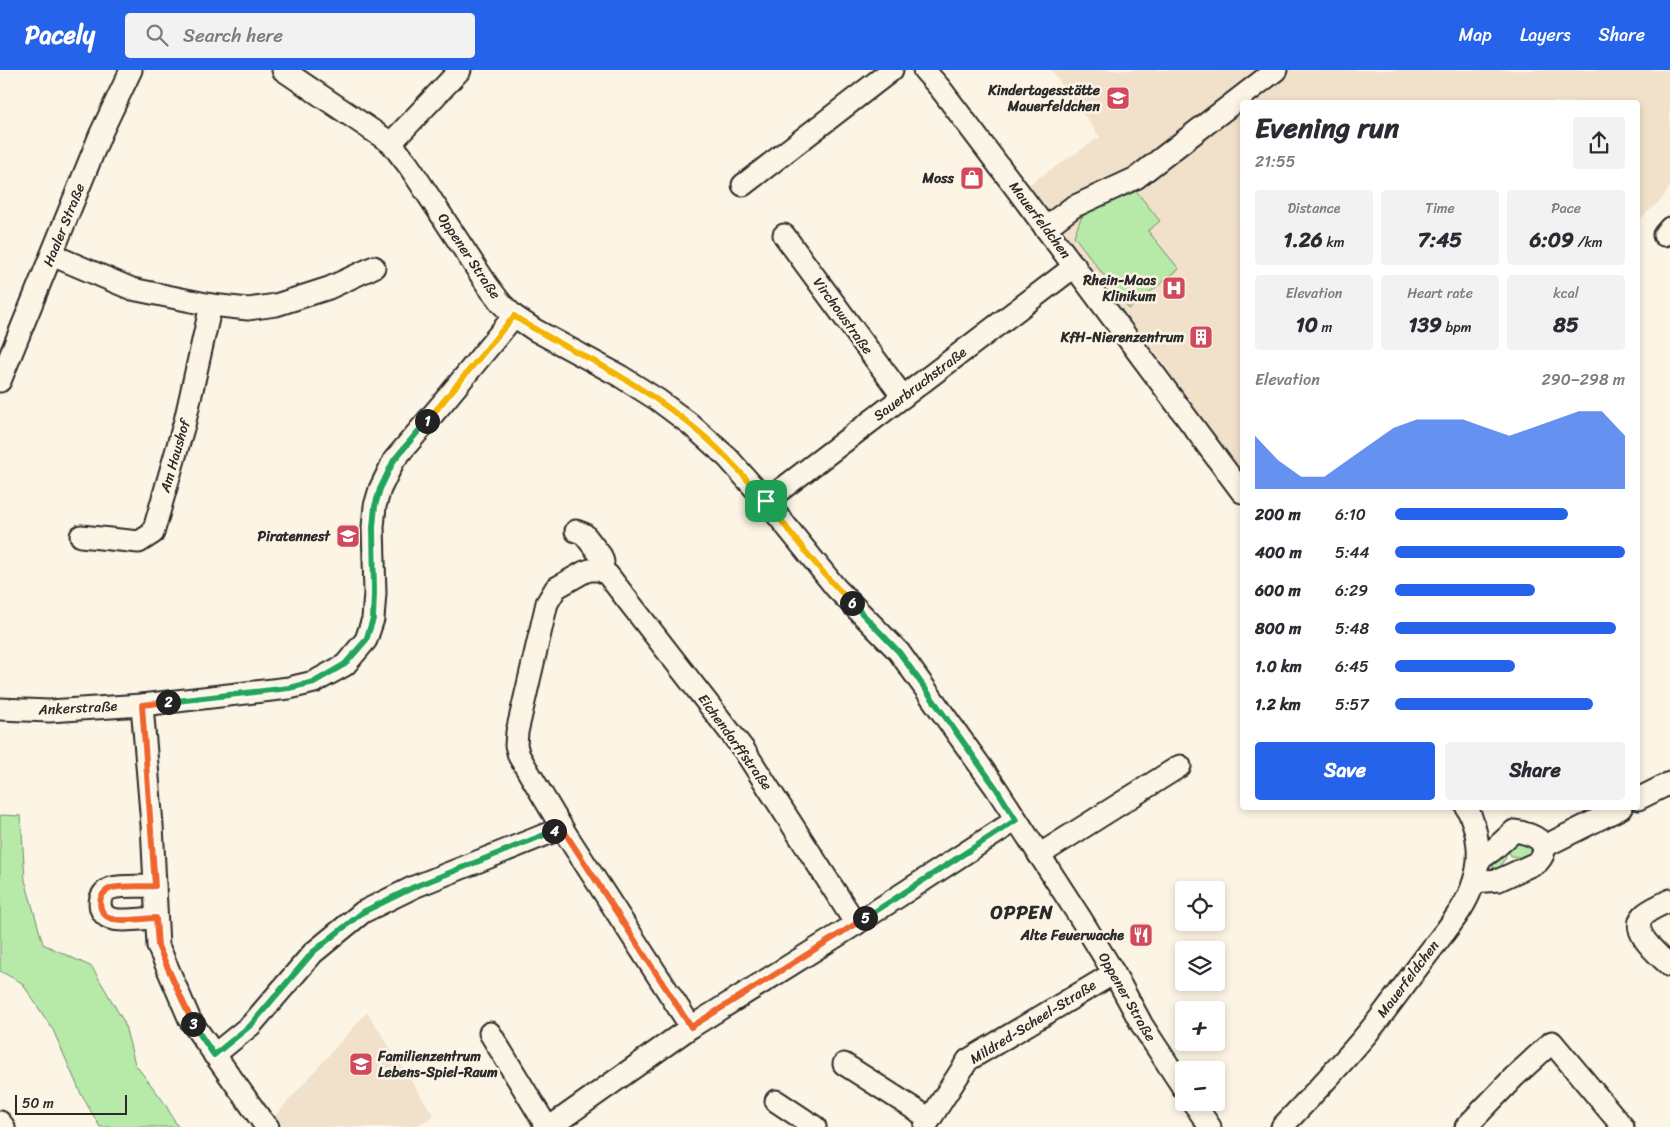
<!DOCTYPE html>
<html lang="en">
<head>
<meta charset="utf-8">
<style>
	body { margin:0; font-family:Sriracha,sans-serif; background:#f2f2f3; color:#2b2b33; height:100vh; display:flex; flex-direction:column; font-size:19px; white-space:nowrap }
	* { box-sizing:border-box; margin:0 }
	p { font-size:16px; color:#7c7c81 }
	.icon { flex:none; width:28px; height:28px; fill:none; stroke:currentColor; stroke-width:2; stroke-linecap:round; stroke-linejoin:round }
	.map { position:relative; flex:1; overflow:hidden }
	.details { position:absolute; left:1240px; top:30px; width:400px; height:710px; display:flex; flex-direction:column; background:#fff; border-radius:5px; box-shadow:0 2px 8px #0003 }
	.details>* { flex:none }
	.fabs { position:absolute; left:1175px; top:811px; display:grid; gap:10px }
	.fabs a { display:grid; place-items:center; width:50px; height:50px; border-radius:5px; background:#fff; box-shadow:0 2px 8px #0003; font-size:25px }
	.scale { position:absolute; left:15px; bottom:12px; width:112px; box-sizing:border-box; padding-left:5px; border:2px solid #2b2b2b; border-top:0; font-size:14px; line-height:18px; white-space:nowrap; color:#2b2b2b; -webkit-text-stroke:4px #fcf5e5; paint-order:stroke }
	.pin { position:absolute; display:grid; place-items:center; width:42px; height:42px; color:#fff; margin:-21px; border-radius:10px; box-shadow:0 2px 8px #0006 }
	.km { position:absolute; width:25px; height:25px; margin:-12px; border-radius:50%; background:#222; color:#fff; font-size:14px; line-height:25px; text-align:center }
	.round { display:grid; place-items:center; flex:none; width:52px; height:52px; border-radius:5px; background:#f2f2f3 }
	.overview { display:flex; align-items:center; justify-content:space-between; height:85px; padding:0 15px }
	h1 { font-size:28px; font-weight:700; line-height:38px }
	.stats { display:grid; grid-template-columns:repeat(3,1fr); gap:8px; height:85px; padding:5px 15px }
	.stats div { display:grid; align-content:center; border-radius:5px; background:#f2f2f3; text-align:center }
	.stats b { font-size:21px; font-weight:700 }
	.stats small { font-size:14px; font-weight:400 }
	.stats p { font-size:14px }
	.chart { height:140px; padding:10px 15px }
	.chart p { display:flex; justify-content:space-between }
	.chart svg { width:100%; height:90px; margin-top:5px; fill:#2563eb; opacity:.7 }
	.button { display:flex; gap:10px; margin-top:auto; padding:10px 15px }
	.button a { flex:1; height:58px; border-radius:5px; background:#2563eb; color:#fff; font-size:20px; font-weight:700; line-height:58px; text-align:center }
	.button a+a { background:#f2f2f3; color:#2b2b33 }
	ul { padding:0 15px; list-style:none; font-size:16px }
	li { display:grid; grid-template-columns:80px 60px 1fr; align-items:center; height:38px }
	li i { height:12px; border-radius:6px; background:#2563eb }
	header { display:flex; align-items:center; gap:30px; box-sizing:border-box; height:70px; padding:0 25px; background:#2563eb; color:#fff }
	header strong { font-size:24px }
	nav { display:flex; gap:28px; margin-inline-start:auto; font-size:18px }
	.search { width:350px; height:45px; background:#f2f2f3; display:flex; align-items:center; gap:12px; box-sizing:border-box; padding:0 18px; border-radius:5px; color:#7c7c81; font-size:19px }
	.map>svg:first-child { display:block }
	.built { fill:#f2e1ca }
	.green { fill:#b7e9a9; stroke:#718a6a }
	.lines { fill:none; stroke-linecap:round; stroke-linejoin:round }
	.minor-casing { stroke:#2b2b2b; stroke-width:25 }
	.minor { stroke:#fcf5e5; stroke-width:21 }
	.split-1-casing { stroke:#fff; stroke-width:10 }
	.split-2-casing { stroke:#fff; stroke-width:10 }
	.split-3-casing { stroke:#fff; stroke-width:10 }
	.split-4-casing { stroke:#fff; stroke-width:10 }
	.split-5-casing { stroke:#fff; stroke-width:10 }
	.split-6-casing { stroke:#fff; stroke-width:10 }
	.split-7-casing { stroke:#fff; stroke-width:10 }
	.split-1 { stroke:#f5b400; stroke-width:6 }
	.split-2 { stroke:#22a559; stroke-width:6 }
	.split-3 { stroke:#f0652b; stroke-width:6 }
	.split-4 { stroke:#22a559; stroke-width:6 }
	.split-5 { stroke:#f0652b; stroke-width:6 }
	.split-6 { stroke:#22a559; stroke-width:6 }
	.split-7 { stroke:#f5b400; stroke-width:6 }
	.labels { text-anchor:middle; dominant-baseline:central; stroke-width:5; stroke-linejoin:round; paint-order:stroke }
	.poi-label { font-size:14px; font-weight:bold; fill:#2b2b2b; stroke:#fcf5e5; text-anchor:end }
	.street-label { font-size:14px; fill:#2b2b2b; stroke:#fcf5e5 }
	.district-label { font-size:19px; font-weight:bold; letter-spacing:1px; fill:#2b2b2b; stroke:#fcf5e5 }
</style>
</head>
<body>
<header>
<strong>Pacely</strong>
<div class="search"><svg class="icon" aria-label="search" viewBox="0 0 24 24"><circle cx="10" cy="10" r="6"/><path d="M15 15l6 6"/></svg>Search here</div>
<nav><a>Map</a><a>Layers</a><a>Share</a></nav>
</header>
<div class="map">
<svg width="1670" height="1057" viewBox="0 0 1670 1057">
	<rect width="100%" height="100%" fill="#fcf5e5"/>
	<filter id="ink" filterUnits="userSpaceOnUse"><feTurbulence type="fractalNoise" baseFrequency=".02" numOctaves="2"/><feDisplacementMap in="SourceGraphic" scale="10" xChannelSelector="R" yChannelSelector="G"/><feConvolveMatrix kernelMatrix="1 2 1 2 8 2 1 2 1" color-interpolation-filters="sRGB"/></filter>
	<g filter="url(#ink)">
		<g class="built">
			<polygon points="1051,0 1670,0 1670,117 1662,129 1638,151 1638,32 1242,32 1242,404 1156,284 1026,116 1100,67"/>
			<polygon points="367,942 434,1046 415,1057 285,1057 274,1047"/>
		</g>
		<g class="green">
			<polygon points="1136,121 1160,151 1148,161 1179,199 1129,239 1074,166 1081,148 1086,143"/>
			<polygon points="0,745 21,746 25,810 43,874 92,897 124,952 135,994 164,1032 178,1057 100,1057 81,1024 53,960 22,913 0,901"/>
			<polygon points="1518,768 1537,780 1523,790 1518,787 1511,786 1505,775"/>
			<polygon points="1501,779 1506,788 1502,793 1501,803 1493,800 1493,798 1496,782"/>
		</g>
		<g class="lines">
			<g class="minor-casing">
				<g id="minor">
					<polyline points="283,0 391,73 409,96 488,216 501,233 514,246 535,260 620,306 658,330 690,354 728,388 766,431 836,518 899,582 996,718 1081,849 1114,903 1142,955 1184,1019"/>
					<polyline points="924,0 940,18 1018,121 1242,422"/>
					<polyline points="391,73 460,0"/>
					<polyline points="743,115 892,0"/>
					<polyline points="1045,158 1073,137 1136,108 1276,0"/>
					<polyline points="784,165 903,327"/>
					<polyline points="1664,165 1670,158"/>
					<polyline points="52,185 132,219 211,235 248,239 276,235 329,218 374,197"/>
					<polyline points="0,311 101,63 131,0"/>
					<polyline points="766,431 1075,196"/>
					<polyline points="576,461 584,464 601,486 603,492 601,500"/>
					<polyline points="81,466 139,472 153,463 185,351 211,235"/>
					<polyline points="142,635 152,755 158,876 190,950 262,1051 268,1057"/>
					<polyline points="0,639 49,641 142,635 289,618 314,612 345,595 366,570 373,549 375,523 373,457 375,436 380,419 394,390 446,329 514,246"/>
					<polyline points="1638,729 1670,713"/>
					<polyline points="562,758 519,686 516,675 517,662 547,533 556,518 584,502 590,500 601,500 608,505 744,680 856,854"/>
					<polyline points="1543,777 1621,738"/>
					<polyline points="1039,785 1180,696"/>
					<path d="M1474,812L1499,810L1538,792C1556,772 1530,763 1514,761L1493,780L1479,790"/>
					<path d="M155,816C142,817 123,815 112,818C95,823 97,846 113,849C123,852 146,848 156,848"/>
					<path d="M1670,830C1662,835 1649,839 1643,846C1629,862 1660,886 1670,896"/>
					<polyline points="490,963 547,1057"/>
					<polyline points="214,985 251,955 313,883 363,842 414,817 562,758 691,957"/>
					<polyline points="844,994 930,1049"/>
					<polyline points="776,1031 815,1057"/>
					<polyline points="1193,1032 1210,1057"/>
					<polyline points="0,1052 4,1057"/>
					<polyline points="550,1057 691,957 856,854 1016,750"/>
					<polyline points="925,1057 968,990 1114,903"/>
					<path d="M1282,1057C1315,1022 1349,987 1379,949C1395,928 1411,906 1427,885C1444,862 1466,839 1474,811C1482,787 1478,760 1467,738"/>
					<polyline points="1466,1057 1514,1007 1552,972 1623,1057"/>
				</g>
			</g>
			<use href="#minor" class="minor"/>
		</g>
	</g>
	<g class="lines" filter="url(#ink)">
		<g class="split-1-casing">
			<path id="split-1" d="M427,351L514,246C548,269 585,285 620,306C658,329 697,356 728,389C741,402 753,417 766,431"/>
		</g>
		<g class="split-2-casing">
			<polyline id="split-2" points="168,632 289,618 314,612 345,594 366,570 373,549 374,523 373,457 375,436 380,419 394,390 427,351"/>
		</g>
		<g class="split-3-casing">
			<path id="split-3" d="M168,632L142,635L155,816C142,817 123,815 112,818C95,823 97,846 113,849C123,852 146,848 156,848L158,876L193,954"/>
		</g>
		<g class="split-4-casing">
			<polyline id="split-4" points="193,954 214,985 251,955 313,882 363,842 414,817 554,761"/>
		</g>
		<g class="split-5-casing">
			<polyline id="split-5" points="554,761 562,758 691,957 865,848"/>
		</g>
		<g class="split-6-casing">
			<polyline id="split-6" points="852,533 899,582 996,718 1016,750 865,848"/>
		</g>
		<g class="split-7-casing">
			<path id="split-7" d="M766,431C793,466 820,502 852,533"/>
		</g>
		<use href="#split-1" class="split-1"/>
		<use href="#split-2" class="split-2"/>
		<use href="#split-3" class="split-3"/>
		<use href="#split-4" class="split-4"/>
		<use href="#split-5" class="split-5"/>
		<use href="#split-6" class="split-6"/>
		<use href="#split-7" class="split-7"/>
	</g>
	<defs>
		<g id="school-square" transform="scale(1.25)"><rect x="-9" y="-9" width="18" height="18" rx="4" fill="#d1495b" stroke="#fcf5e5"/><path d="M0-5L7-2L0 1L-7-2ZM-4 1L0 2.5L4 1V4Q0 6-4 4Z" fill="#fff"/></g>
		<g id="shop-square" transform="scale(1.25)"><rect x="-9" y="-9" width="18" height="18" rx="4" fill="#d1495b" stroke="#fcf5e5"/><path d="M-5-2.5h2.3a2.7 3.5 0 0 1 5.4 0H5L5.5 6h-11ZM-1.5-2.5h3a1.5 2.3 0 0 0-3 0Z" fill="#fff"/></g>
		<g id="hospital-square" transform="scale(1.25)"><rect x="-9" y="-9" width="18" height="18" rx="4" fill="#d1495b" stroke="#fcf5e5"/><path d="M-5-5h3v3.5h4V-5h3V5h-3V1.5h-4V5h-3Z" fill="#fff"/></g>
		<g id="building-square" transform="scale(1.25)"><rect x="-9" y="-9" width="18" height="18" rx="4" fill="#d1495b" stroke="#fcf5e5"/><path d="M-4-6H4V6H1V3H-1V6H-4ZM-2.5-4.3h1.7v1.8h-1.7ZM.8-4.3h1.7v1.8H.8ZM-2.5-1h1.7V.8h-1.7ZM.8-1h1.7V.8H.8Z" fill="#fff"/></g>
		<g id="restaurant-square" transform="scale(1.25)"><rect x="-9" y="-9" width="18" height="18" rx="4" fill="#d1495b" stroke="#fcf5e5"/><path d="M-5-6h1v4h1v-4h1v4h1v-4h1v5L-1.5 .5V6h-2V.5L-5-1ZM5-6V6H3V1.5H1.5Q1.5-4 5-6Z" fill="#fff"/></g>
	</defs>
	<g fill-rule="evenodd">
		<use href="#school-square" x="1118" y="28"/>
		<use href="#shop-square" x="972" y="108"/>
		<use href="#hospital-square" x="1174" y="218"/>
		<use href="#building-square" x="1201" y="267"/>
		<use href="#school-square" x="348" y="466"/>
		<use href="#restaurant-square" x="1141" y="865"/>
		<use href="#school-square" x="361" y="994"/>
	</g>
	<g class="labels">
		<g class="poi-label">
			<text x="1100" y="20">Kindertagesstätte<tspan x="1100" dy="16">Mauerfeldchen</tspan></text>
			<text x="954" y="108">Moss</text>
			<text x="1156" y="210">Rhein-Maas<tspan x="1156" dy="16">Klinikum</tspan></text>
			<text x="1184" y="267">KfH-Nierenzentrum</text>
			<text x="330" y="466">Piratennest</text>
			<text x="1124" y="865">Alte Feuerwache</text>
			<text x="378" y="986" text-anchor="start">Familienzentrum<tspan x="378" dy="16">Lebens-Spiel-Raum</tspan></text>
		</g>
		<g class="street-label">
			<text transform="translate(1040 150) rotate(53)">Mauerfeldchen</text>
			<text transform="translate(64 155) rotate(-68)">Haaler Straße</text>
			<text transform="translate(469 186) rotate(56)">Oppener Straße</text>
			<text transform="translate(843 246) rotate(54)">Virchowstraße</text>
			<text transform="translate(920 314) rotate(-37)">Sauerbruchstraße</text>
			<text transform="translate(175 386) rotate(-74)">Am Haushof</text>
			<text transform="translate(78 638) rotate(-3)">Ankerstraße</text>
			<text transform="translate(735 672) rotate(54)">Eichendorffstraße</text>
			<text transform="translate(1408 909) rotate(-53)">Mauerfeldchen</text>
			<text transform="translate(1127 927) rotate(60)">Oppener Straße</text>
			<text transform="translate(1033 952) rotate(-32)">Mildred-Scheel-Straße</text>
		</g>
		<g class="district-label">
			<text x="1022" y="842">OPPEN</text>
		</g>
	</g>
</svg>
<div class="fabs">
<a><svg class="icon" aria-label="locate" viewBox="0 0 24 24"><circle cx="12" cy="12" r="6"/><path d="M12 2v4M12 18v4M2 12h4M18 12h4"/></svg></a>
<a><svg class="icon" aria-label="layers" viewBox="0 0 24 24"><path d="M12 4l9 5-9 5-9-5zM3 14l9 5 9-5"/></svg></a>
<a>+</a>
<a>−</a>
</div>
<div class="scale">50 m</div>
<div class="pin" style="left:766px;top:431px;background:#1e9e55"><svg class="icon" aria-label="arrive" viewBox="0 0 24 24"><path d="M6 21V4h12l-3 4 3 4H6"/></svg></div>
<b class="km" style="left:427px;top:351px">1</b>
<b class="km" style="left:168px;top:632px">2</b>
<b class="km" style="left:193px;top:954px">3</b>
<b class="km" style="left:554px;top:761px">4</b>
<b class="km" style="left:865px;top:848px">5</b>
<b class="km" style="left:852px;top:533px">6</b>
<section class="details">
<div class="overview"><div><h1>Evening run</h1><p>21:55</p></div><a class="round"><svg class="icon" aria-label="share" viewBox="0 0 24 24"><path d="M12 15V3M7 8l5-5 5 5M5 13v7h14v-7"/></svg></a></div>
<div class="stats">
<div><p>Distance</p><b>1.26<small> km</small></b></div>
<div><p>Time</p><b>7:45</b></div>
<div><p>Pace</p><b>6:09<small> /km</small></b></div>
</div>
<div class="stats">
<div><p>Elevation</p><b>10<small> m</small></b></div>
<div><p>Heart rate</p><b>139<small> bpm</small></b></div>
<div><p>kcal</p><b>85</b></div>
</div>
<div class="chart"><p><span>Elevation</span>290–298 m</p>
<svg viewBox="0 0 160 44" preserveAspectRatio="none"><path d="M0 44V18L10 30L20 38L30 38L40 30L50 22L60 14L70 10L80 10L90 10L100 14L110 18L120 14L130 10L140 6L150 6L160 18V44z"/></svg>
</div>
<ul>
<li><b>200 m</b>6:10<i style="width:75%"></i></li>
<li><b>400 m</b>5:44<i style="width:100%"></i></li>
<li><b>600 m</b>6:29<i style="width:61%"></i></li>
<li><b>800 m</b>5:48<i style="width:96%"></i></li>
<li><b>1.0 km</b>6:45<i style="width:52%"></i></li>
<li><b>1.2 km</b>5:57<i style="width:86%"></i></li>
</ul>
<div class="button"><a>Save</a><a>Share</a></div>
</section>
</div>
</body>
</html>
